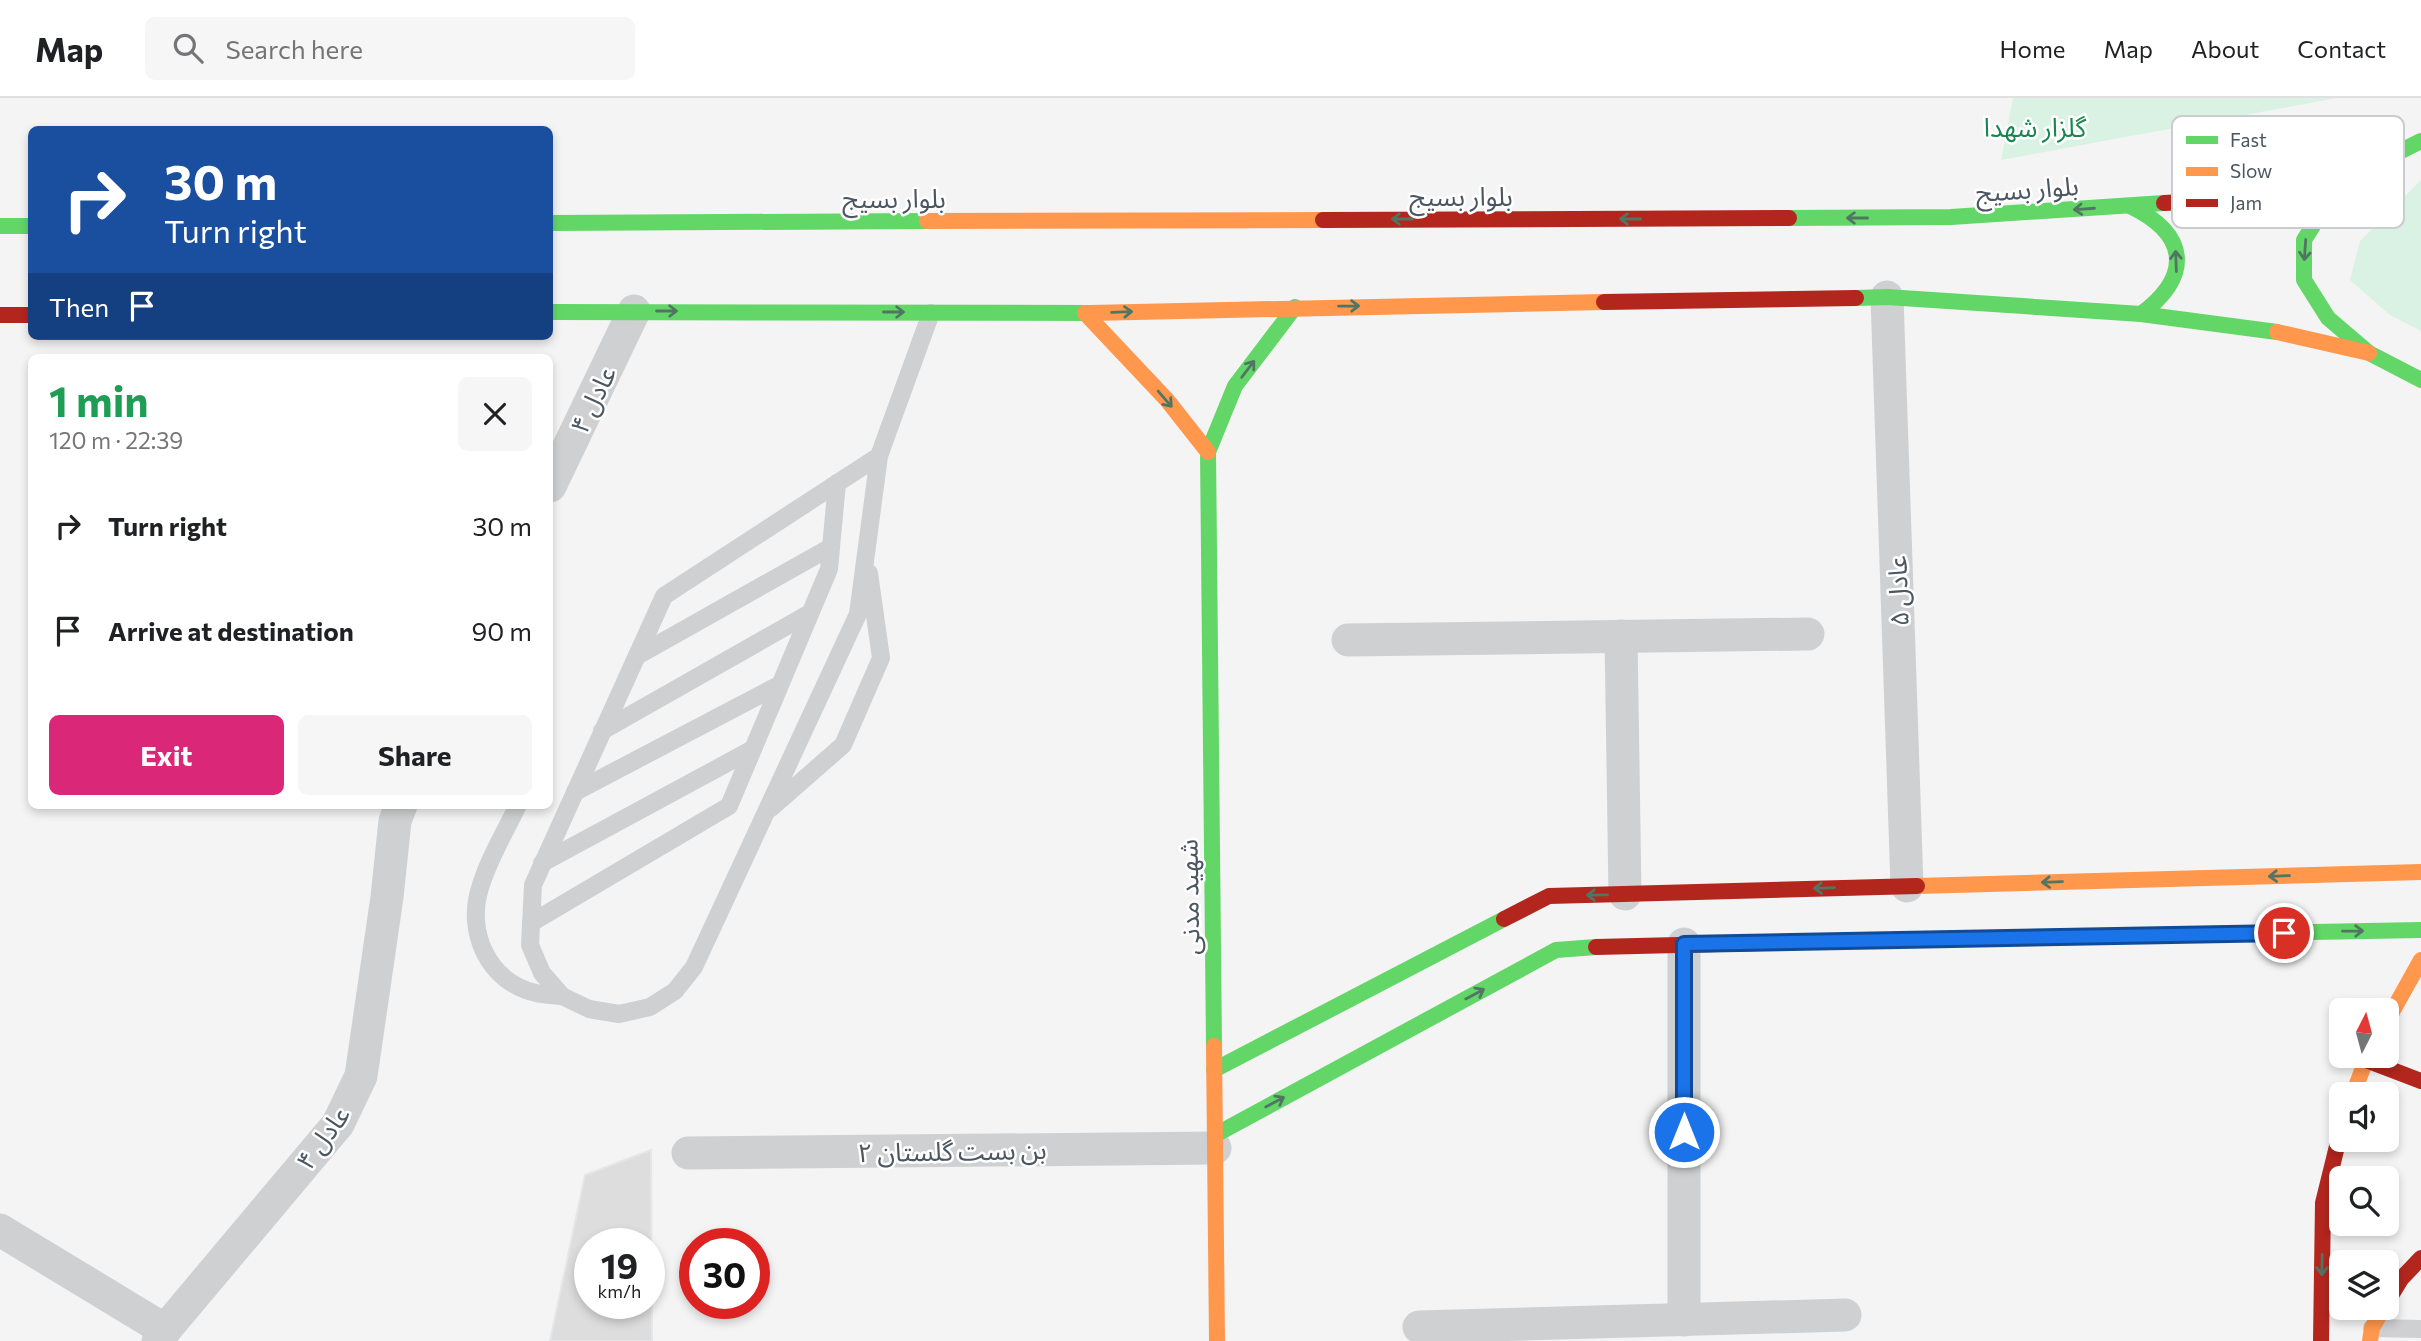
<!DOCTYPE html>
<meta charset="utf-8">
<style>
:root{--surface:#fff;--page:#f6f6f6;--text:#202124;--muted:#757577;--line:#e0e0e0;--accent:#db2777}
body{margin:0;font-family:Commissioner,"Noto Sans Arabic",sans-serif;background:var(--page);color:var(--text);height:100vh;display:flex;flex-direction:column;font-size:26px;white-space:nowrap}
*{box-sizing:border-box;margin:0}
p{font-size:23px;color:var(--muted)}
.icon{flex:none;width:38px;height:38px;fill:none;stroke:currentColor;stroke-width:2;stroke-linecap:round;stroke-linejoin:round}
.map{position:relative;flex:1;overflow:hidden}
.sheet{position:absolute;left:28px;top:256px;width:525px;height:455px;display:flex;flex-direction:column;background:var(--surface);border-radius:10px;box-shadow:0 4px 10px #0003}
.sheet>*{flex:none}
.guide{position:absolute;left:28px;top:28px;width:525px;height:214px;border-radius:10px;box-shadow:0 4px 10px #0003;background:#1a4fa0;color:#fff;overflow:hidden}
.needle{width:46px;rotate:6deg}
.fabs{position:absolute;left:2329px;top:900px;display:grid;gap:14px}
.fabs a{display:grid;place-items:center;width:70px;height:70px;border-radius:10px;background:var(--surface);box-shadow:0 4px 10px #0003;font-size:35px}
.speed{position:absolute;left:574px;top:1130px;display:flex;gap:14px;font-size:35px;font-weight:700;text-align:center}
.speed>*{display:grid;place-content:center;width:91px;height:91px;border-radius:50%;background:var(--surface);box-shadow:0 4px 10px #0003;line-height:1}
.speed small{font-size:18px;font-weight:400}
.speed .limit{border:10px solid #d22;background:#fff;color:#111}
.pin{position:absolute;display:grid;place-items:center;width:60px;height:60px;color:#fff;margin:-30px;border:4px solid #fff;border-radius:50%;box-shadow:0 2px 7px #0007}
.me{position:absolute;width:77px;margin:-38px;rotate:0deg;stroke-linejoin:round;filter:drop-shadow(0 0 5px #0008)}
.turn{display:flex;align-items:center;gap:24px;height:147px;padding:0 21px;font-size:32px}
.turn .icon{width:91px;height:91px;stroke-width:2.5}
.turn b{display:block;font-size:49px;line-height:60px}
.then{display:flex;align-items:center;height:66px;padding:0 21px;background:#0003;gap:14px;font-size:26px}
.round{display:grid;place-items:center;flex:none;width:74px;height:74px;border-radius:10px;background:var(--page)}
.overview{display:flex;align-items:center;justify-content:space-between;height:119px;padding:0 21px}
h1{font-size:42px;font-weight:700;line-height:52px;color:#1e9e55}
.button{display:flex;gap:14px;margin-top:auto;padding:14px 21px}
.button a{flex:1;height:80px;border-radius:10px;background:var(--accent);color:#fff;font-size:28px;font-weight:700;line-height:80px;text-align:center}
.button a+a{background:var(--page);color:var(--text)}
ul{padding:0;list-style:none}
li{display:flex;align-items:center;gap:21px;height:105px;padding:0 21px}
li div{flex:1}
li b{display:block;font-size:26px}
li em{font-style:normal}
header{display:flex;align-items:center;gap:42px;box-sizing:border-box;height:98px;padding:0 35px;background:var(--surface);border-bottom:2px solid var(--line)}
header strong{font-size:33px}
nav{display:flex;gap:38px;margin-inline-start:auto;font-size:24px}
.search{width:490px;height:63px;background:var(--page);display:flex;align-items:center;gap:18px;box-sizing:border-box;padding:0 24px;border-radius:10px;color:var(--muted);font-size:26px}
.map>svg:first-child{display:block}
</style>
<header>
<strong>Map</strong>
<div class="search"><svg class="icon" aria-label="search" viewBox="0 0 24 24"><circle cx="10" cy="10" r="6"/><path d="M15 15l6 6"/></svg>Search here</div>
<nav><a>Home</a><a>Map</a><a>About</a><a>Contact</a></nav>
</header>
<div class="map">
<svg width="2421" height="1243" viewBox="0 0 2421 1243">
<rect width="100%" height="100%" fill="#f4f4f4"/>
<g fill="#d9f2e3">
<polygon points="2013,0 2337,0 2001,62"/>
<polygon points="2421,82 2421,233 2390,217 2350,182 2360,143"/>
</g>
<path fill="#ddddde" stroke="#e5e6e7" stroke-width="2" fill-rule="evenodd" d="M 651,1052 L 652,1243 L 550,1243 L 585,1077 ZM 590,1146 L 649,1146 L 649,1206 L 590,1206 Z"/>
<g fill="none" stroke-linecap="round" stroke-linejoin="round">
<g stroke="#ced0d2" stroke-width="18">
<polyline points="879,358 664,498 533,787 530,847 542,875 562,898 589,911 619,916 650,909 675,893 694,869 858,516 879,358 931,215"/>
<polyline points="637,558 831,449"/>
<polyline points="602,633 810,515"/>
<polyline points="575,694 779,587"/>
<path d="M 518,707 C 505,734 488,762 480,790 C 466,834 488,884 536,895 C 544,897 554,897 562,898"/>
<polyline points="771,710 843,647 881,560 869,475"/>
<polyline points="542,765 753,651"/>
<polyline points="531,825 729,708 829,471 837,385"/>
<polyline points="2372,1230 2421,1231"/>
</g>
<g stroke="#ced0d2" stroke-width="33">
<polyline points="1887,199 1907,788"/>
<polyline points="550,388 634,213"/>
<polyline points="1621,538 1625,796"/>
<polyline points="1348,542 1808,536"/>
<polyline points="688,1055 1215,1050"/>
<polyline points="0,1132 165,1232"/>
<polyline points="1684,1222 1684,846"/>
<polyline points="1419,1229 1845,1217"/>
<polyline points="158,1243 165,1232 338,1026 361,978 387,799 395,723 401,707"/>
</g>
<g stroke="#63d668" stroke-width="16">
<polyline points="2421,43 2369,69 2328,104 2304,142 2304,182 2328,220 2369,255 2421,282"/>
<path d="M 2130,108 C 2188,136 2193,177 2141,216"/>
<polyline points="1789,120 1951,119 2164,105"/>
<polyline points="550,125 927,123"/>
<polyline points="0,128 32,128"/>
<polyline points="1856,200 1887,199 2141,216 2277,234"/>
<polyline points="550,214 1090,215"/>
<polyline points="1835,843 2421,832"/>
<polyline points="1214,948 1208,354 1235,288 1295,209"/>
<polyline points="1214,972 1504,821"/>
<polyline points="1215,1037 1556,852 1596,849"/>
</g>
<g stroke="#ff974d" stroke-width="16">
<polyline points="927,123 1323,122"/>
<polyline points="1085,215 1167,302 1208,354"/>
<polyline points="1090,215 1604,204"/>
<polyline points="2277,234 2369,255"/>
<polyline points="1917,788 2421,774"/>
<polyline points="2387,923 2421,862"/>
<polyline points="1214,948 1217,1243"/>
<polyline points="2353,996 2368,957"/>
<polyline points="2370,1243 2372,1230 2384,1209"/>
</g>
<g stroke="#b3261e" stroke-width="16">
<polyline points="2164,105 2219,102 2369,69"/>
<polyline points="1323,122 1789,120"/>
<polyline points="1604,204 1856,200"/>
<polyline points="0,217 32,217"/>
<polyline points="1504,821 1549,798 1917,788"/>
<polyline points="1596,849 1835,843"/>
<polyline points="2366,962 2421,983"/>
<polyline points="2387,1204 2401,1181 2421,1160"/>
<polyline points="2321,1243 2323,1105 2342,1028"/>
</g>
</g>
<defs><path id="oneway-shaft" d="M-6 0H5M1.5-3L5.5 0L1.5 3" fill="none" stroke-width="1.6" stroke-linecap="round" stroke-linejoin="round" transform="scale(1.75)"/></defs>
<g stroke="#507663">
<use href="#oneway-shaft" transform="translate(2084 111) rotate(176)"/>
<use href="#oneway-shaft" transform="translate(1857 120) rotate(180)"/>
<use href="#oneway-shaft" transform="translate(1402 121) rotate(180)"/>
<use href="#oneway-shaft" transform="translate(1630 121) rotate(180)"/>
<use href="#oneway-shaft" transform="translate(2305 152) rotate(94)"/>
<use href="#oneway-shaft" transform="translate(2176 163) rotate(-92)"/>
<use href="#oneway-shaft" transform="translate(1349 208) rotate(-1)"/>
<use href="#oneway-shaft" transform="translate(667 213)"/>
<use href="#oneway-shaft" transform="translate(894 214)"/>
<use href="#oneway-shaft" transform="translate(1122 214) rotate(-2)"/>
<use href="#oneway-shaft" transform="translate(1248 271) rotate(-53)"/>
<use href="#oneway-shaft" transform="translate(1165 301) rotate(49)"/>
<use href="#oneway-shaft" transform="translate(2279 778) rotate(178)"/>
<use href="#oneway-shaft" transform="translate(2052 784) rotate(178)"/>
<use href="#oneway-shaft" transform="translate(1824 790) rotate(178)"/>
<use href="#oneway-shaft" transform="translate(1597 797) rotate(179)"/>
<use href="#oneway-shaft" transform="translate(2353 833) rotate(-1)"/>
<use href="#oneway-shaft" transform="translate(1475 896) rotate(-28)"/>
<use href="#oneway-shaft" transform="translate(1275 1004) rotate(-28)"/>
<use href="#oneway-shaft" transform="translate(2322 1167) rotate(91)"/>
</g>
<g fill="none" stroke-linecap="round" stroke-linejoin="round">
<defs>
<polyline id="route" points="1684,1034 1684,846 2284,835"/>
</defs>
<use href="#route" stroke="#114b97" stroke-width="18"/>
<use href="#route" stroke="#1a73e8" stroke-width="12"/>
</g>
<g text-anchor="middle" dominant-baseline="central" stroke-width="5" stroke-linejoin="round" paint-order="stroke">
<g font-size="26" fill="#17864f" stroke="#fff">
<text x="2035" y="28">گلزار شهدا</text>
</g>
<g font-size="26" fill="#4a5661" stroke="#fff">
<text transform="translate(2027 90) rotate(-4)">بلوار بسیج</text>
<text x="1461" y="97">بلوار بسیج</text>
<text x="894" y="99">بلوار بسیج</text>
<text transform="translate(592 301) rotate(-64)">عادل ۴</text>
<text transform="translate(1897 493) rotate(-92)">عادل ۵</text>
<text transform="translate(1188 799) rotate(-91)">شهید مدنی</text>
<text transform="translate(322 1039) rotate(-54)">عادل ۴</text>
<text transform="translate(952 1052) rotate(-1)">بن بست گلستان ۲</text>
</g>
</g>
<rect x="2172" y="18" width="232" height="112" rx="10" fill="#fff" stroke="#c9ccd0" stroke-width="2"/>
<rect x="2186" y="38" width="32" height="8" fill="#63d668"/>
<rect x="2186" y="69" width="32" height="9" fill="#ff974d"/>
<rect x="2186" y="101" width="32" height="8" fill="#b3261e"/>
<g font-size="19" fill="#4a5661">
<text x="2230" y="49">Fast</text>
<text x="2230" y="80">Slow</text>
<text x="2230" y="112">Jam</text>
</g>
</svg>
<div class="fabs">
<a><svg class="needle" viewBox="-14 -14 28 28"><path d="M0-13l5 13h-10z" fill="#e53935"/><path d="M0 13l5-13h-10z" fill="#757577"/></svg></a>
<a><svg class="icon" aria-label="sound" viewBox="0 0 24 24"><path d="M4 9h4l5-4v14l-5-4H4zM17 9q2 3 0 6"/></svg></a>
<a><svg class="icon" aria-label="search" viewBox="0 0 24 24"><circle cx="10" cy="10" r="6"/><path d="M15 15l6 6"/></svg></a>
<a><svg class="icon" aria-label="layers" viewBox="0 0 24 24"><path d="M12 4l9 5-9 5-9-5zM3 14l9 5 9-5"/></svg></a>
</div>
<div class="speed"><div>19<small>km/h</small></div><div class="limit">30</div></div>
<div class="pin" style="left:2284px;top:835px;background:#d93025"><svg class="icon" aria-label="arrive" viewBox="0 0 24 24"><path d="M6 21V4h12l-3 4 3 4H6"/></svg></div>
<svg class="me" style="left:1684px;top:1034px" viewBox="-20 -20 40 40"><circle r="17" fill="#1a73e8" stroke="#fff" stroke-width="3"/><path d="M0-11L8 9 0 5-8 9z" fill="#fff"/></svg>
<div class="guide">
<div class="turn"><svg class="icon" aria-label="right" viewBox="0 0 24 24"><path d="M7 20v-9h11M14 6l5 5-5 5"/></svg><div><b>30 m</b>Turn right</div></div>
<div class="then">Then<svg class="icon" aria-label="arrive" viewBox="0 0 24 24"><path d="M6 21V4h12l-3 4 3 4H6"/></svg></div>
</div>
<section class="sheet">
<div class="overview"><div><h1>1 min</h1><p>120 m · 22:39</p></div><a class="round"><svg class="icon" aria-label="close" viewBox="0 0 24 24"><path d="M6 6l12 12M18 6L6 18"/></svg></a></div>
<ul>
<li><svg class="icon" aria-label="right" viewBox="0 0 24 24"><path d="M7 20v-9h11M14 6l5 5-5 5"/></svg><div><b>Turn right</b></div><em>30 m</em></li>
<li><svg class="icon" aria-label="arrive" viewBox="0 0 24 24"><path d="M6 21V4h12l-3 4 3 4H6"/></svg><div><b>Arrive at destination</b></div><em>90 m</em></li>
</ul>
<div class="button"><a>Exit</a><a>Share</a></div>
</section>
</div>
